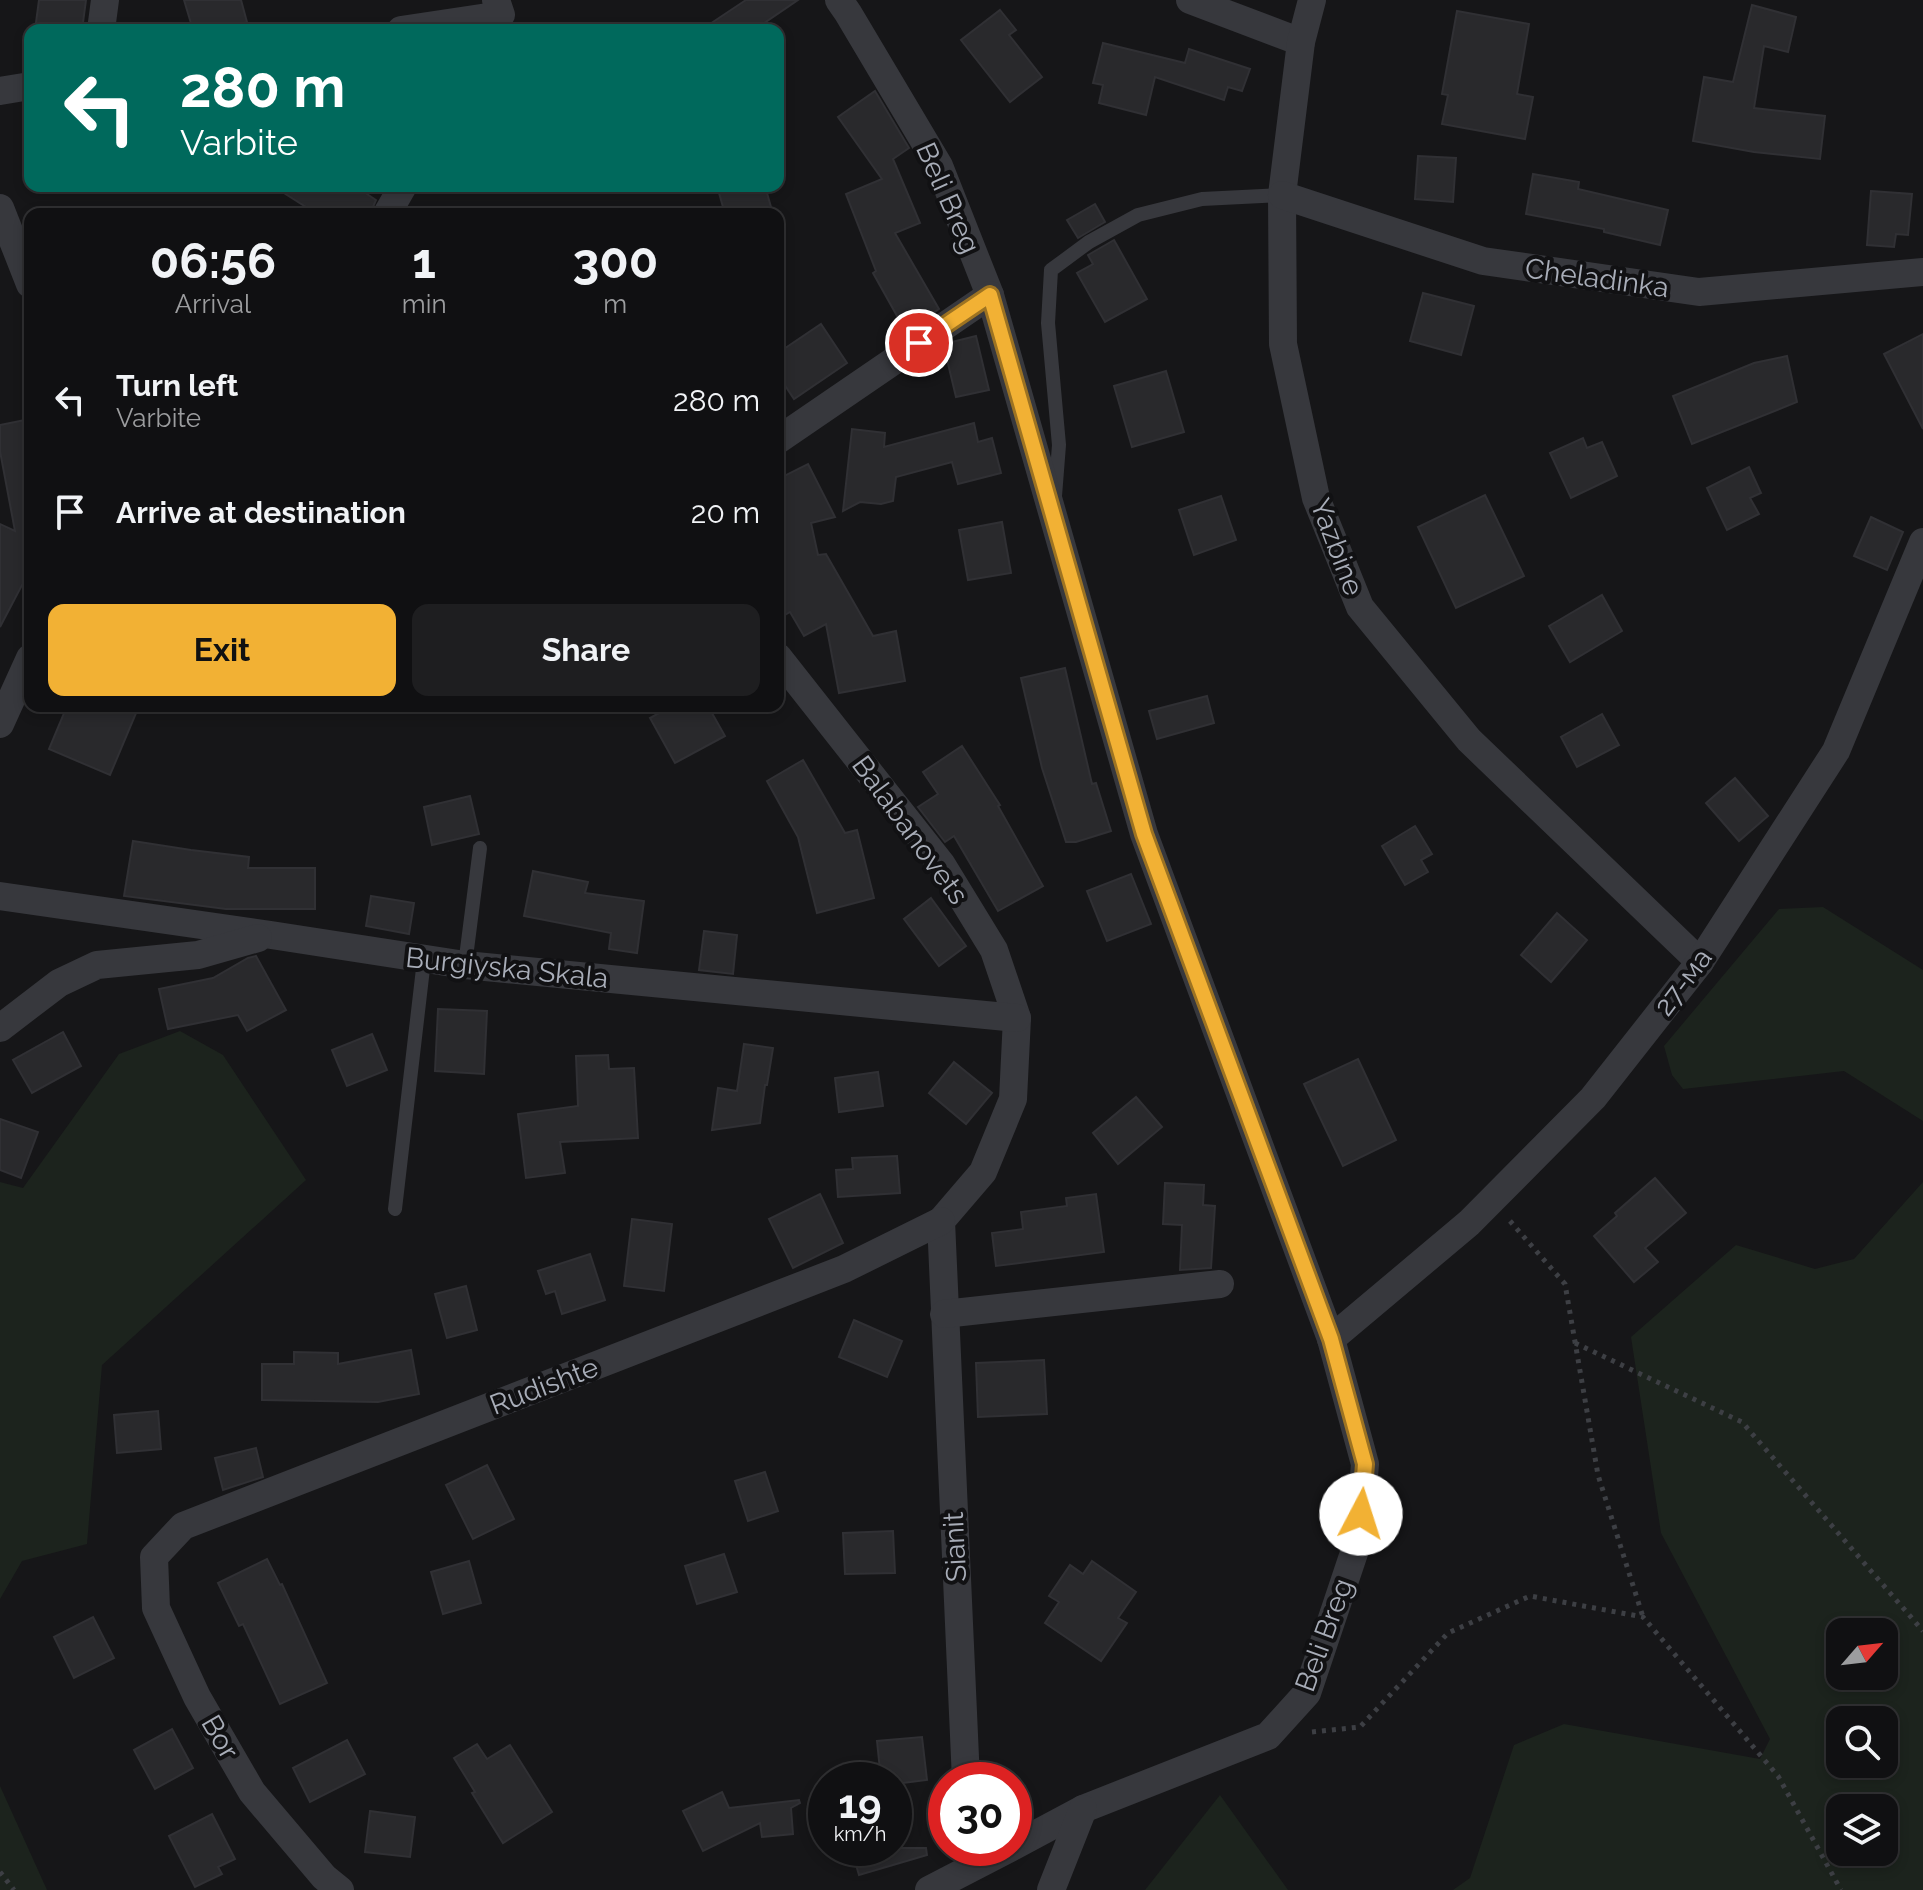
<!DOCTYPE html>
<meta charset="utf-8">
<style>
:root{--surface:#101012;--page:#1e1e20;--text:#f1f3f6;--muted:#9c9d9f;--line:#303032;--accent:#f2b134}
body{margin:0;font-family:Raleway,sans-serif;background:var(--page);color:var(--text);height:100vh;display:flex;flex-direction:column;font-size:30px;white-space:nowrap}
*{box-sizing:border-box;margin:0}
p{font-size:26px;color:var(--muted)}
.icon{flex:none;width:44px;height:44px;fill:none;stroke:currentColor;stroke-width:2;stroke-linecap:round;stroke-linejoin:round}
.map{position:relative;flex:1;overflow:hidden}
.panel{position:absolute;left:24px;top:208px;width:760px;height:504px;display:flex;flex-direction:column;background:var(--surface);border-radius:16px;box-shadow:0 4px 12px #0003,0 0 0 2px var(--line)}
.panel>*{flex:none}
.banner{position:absolute;left:24px;top:24px;width:760px;height:168px;border-radius:16px;box-shadow:0 4px 12px #0003,0 0 0 2px var(--line);background:#00695c;color:#fff;overflow:hidden}
.needle{width:52px;rotate:62deg}
.tools{position:absolute;left:1826px;top:1618px;display:grid;gap:16px}
.tools a{display:grid;place-items:center;width:72px;height:72px;border-radius:16px;background:var(--surface);box-shadow:0 4px 12px #0003,0 0 0 2px var(--line);font-size:40px}
.speed{position:absolute;left:808px;top:1762px;display:flex;gap:16px;font-size:40px;font-weight:700;text-align:center}
.speed>*{display:grid;place-content:center;width:104px;height:104px;border-radius:50%;background:var(--surface);box-shadow:0 4px 12px #0003,0 0 0 2px var(--line);line-height:1}
.speed small{font-size:20px;font-weight:400}
.speed .limit{border:12px solid #d22;background:#fff;color:#111}
.pin{position:absolute;display:grid;place-items:center;width:68px;height:68px;color:#fff;margin:-34px;border:4px solid #fff;border-radius:50%;box-shadow:0 2px 8px #0007}
.me{position:absolute;width:88px;margin:-44px;rotate:5deg;stroke-linejoin:round;filter:drop-shadow(0 0 6px #0008)}
.turn{display:flex;align-items:center;gap:28px;height:168px;padding:0 24px;font-size:36px}
.turn .icon{width:104px;height:104px;stroke-width:2.5}
.turn b{display:block;font-size:56px;line-height:68px}
.eta{display:flex;justify-content:space-evenly;align-items:center;height:136px;text-align:center}
.eta b{font-size:48px;font-weight:700;line-height:56px}
.button{display:flex;gap:16px;margin-top:auto;padding:16px 24px}
.button a{flex:1;height:92px;border-radius:16px;background:var(--accent);color:#111;font-size:32px;font-weight:700;line-height:92px;text-align:center}
.button a+a{background:var(--page);color:var(--text)}
ul{padding:0;list-style:none}
li{display:flex;align-items:center;gap:24px;height:112px;padding:0 24px}
li div{flex:1}
li b{display:block;font-size:30px}
li em{font-style:normal}
.map>svg:first-child{display:block}
</style>
<div class="map">
<svg width="1923" height="1890" viewBox="0 0 1923 1890">
<rect width="100%" height="100%" fill="#161618"/>
<g fill="#1c231d" fill-rule="evenodd">
<polygon points="1823,907 1923,970 1923,1121 1844,1071 1683,1089 1672,1075 1664,1046 1779,909"/>
<polygon points="180,1031 223,1055 306,1180 102,1365 87,1544 22,1561 0,1599 0,1182 23,1188 119,1054"/>
<path d="M 1923,1182 L 1923,1890 L 1453,1890 L 1470,1878 L 1514,1745 L 1564,1724 L 1760,1759 L 1770,1739 L 1661,1533 L 1631,1337 L 1736,1245 L 1815,1269 L 1854,1259 ZM 1840,1632 L 1884,1632 L 1884,1676 L 1840,1676 ZM 1840,1720 L 1884,1720 L 1884,1764 L 1840,1764 ZM 1840,1808 L 1884,1808 L 1884,1852 L 1840,1852 Z"/>
<polygon points="0,1786 47,1890 0,1890"/>
<polygon points="1220,1795 1288,1890 1145,1890"/>
</g>
<g fill="#29292c" stroke="#303034" stroke-width="2">
<polygon points="39,0 86,0 82,30 35,30"/>
<polygon points="184,0 241,0 247,22 220,30 193,30"/>
<polygon points="746,0 798,0 754,30 701,30"/>
<polygon points="1752,5 1796,17 1788,52 1764,46 1754,108 1825,116 1820,159 1754,152 1693,141 1704,77 1733,82"/>
<polygon points="1000,10 1016,30 1009,35 1042,77 1010,102 961,40"/>
<polygon points="1457,11 1529,24 1517,94 1533,97 1525,139 1442,124 1448,95 1442,94"/>
<polygon points="1103,43 1185,63 1189,49 1250,69 1242,91 1228,87 1224,100 1155,77 1146,115 1099,103 1103,85 1093,83"/>
<polygon points="875,91 909,148 893,159 920,223 895,233 939,309 906,332 873,273 876,271 846,194 882,179 838,117"/>
<polygon points="1418,156 1456,158 1453,202 1415,199"/>
<polygon points="1533,174 1579,182 1578,189 1668,210 1660,245 1604,232 1604,229 1526,214"/>
<polygon points="273,186 372,186 367,194 376,200 370,214 317,214"/>
<polygon points="717,186 765,186 773,214 725,214"/>
<polygon points="1871,191 1912,194 1908,235 1896,234 1894,247 1867,245"/>
<polygon points="1095,204 1105,222 1078,238 1067,220"/>
<polygon points="1114,240 1147,299 1105,322 1077,273 1093,264 1088,255"/>
<polygon points="1423,293 1474,306 1461,355 1410,341"/>
<polygon points="821,324 847,363 794,399 778,375 778,353"/>
<polygon points="1923,334 1923,429 1884,354"/>
<polygon points="976,336 989,390 956,397 944,347 952,342"/>
<polygon points="1787,356 1797,402 1692,444 1673,396 1754,363"/>
<polygon points="1166,371 1184,432 1132,447 1114,386"/>
<polygon points="30,419 30,588 22,585 0,627 0,524 15,531 0,451 0,425"/>
<polygon points="974,423 978,442 992,438 1001,473 958,484 952,462 896,477 893,501 881,504 860,502 843,511 852,429 885,433 884,447"/>
<polygon points="1583,438 1587,448 1602,442 1617,476 1571,498 1550,453"/>
<polygon points="808,464 835,517 811,523 818,555 826,554 873,636 896,631 905,681 839,693 826,624 804,636 790,612 778,619 778,479"/>
<polygon points="1749,467 1761,493 1750,498 1759,514 1727,530 1707,488"/>
<polygon points="1485,495 1524,576 1456,608 1418,527"/>
<polygon points="1221,496 1236,540 1194,555 1179,510"/>
<polygon points="1871,517 1903,532 1887,570 1854,556"/>
<polygon points="1002,522 1011,573 968,580 959,530"/>
<polygon points="1602,595 1622,631 1570,662 1549,626"/>
<polygon points="1065,668 1092,784 1096,783 1111,831 1076,842 1066,842 1042,768 1021,678"/>
<polygon points="1207,696 1214,723 1157,739 1149,711"/>
<polygon points="67,706 139,706 110,775 49,749"/>
<polygon points="672,706 708,706 725,736 675,763 650,718"/>
<polygon points="1602,714 1619,745 1577,767 1561,737"/>
<polygon points="962,746 1000,805 998,806 1043,886 998,911 954,836 945,842 918,807 938,794 923,772"/>
<polygon points="803,760 845,833 857,830 874,898 817,913 798,837 767,781"/>
<polygon points="1735,778 1768,816 1739,841 1706,803"/>
<polygon points="470,796 479,834 432,845 424,807"/>
<polygon points="1415,826 1432,854 1421,860 1428,872 1405,885 1382,846"/>
<polygon points="133,841 191,850 249,857 248,868 315,868 315,909 226,909 124,896"/>
<polygon points="533,871 588,882 585,893 644,901 637,953 609,949 611,933 524,916"/>
<polygon points="1131,874 1151,924 1107,941 1087,891"/>
<polygon points="371,896 414,903 409,934 366,926"/>
<polygon points="931,898 966,946 939,966 904,919"/>
<polygon points="1557,913 1587,940 1551,982 1521,955"/>
<polygon points="704,931 737,935 733,974 699,970"/>
<polygon points="256,956 286,1010 247,1031 238,1015 168,1029 159,989 213,978 248,958"/>
<polygon points="438,1009 487,1011 484,1074 435,1071"/>
<polygon points="63,1032 81,1066 32,1093 13,1060"/>
<polygon points="372,1034 387,1070 347,1086 332,1050"/>
<polygon points="744,1044 773,1048 767,1085 765,1085 760,1123 712,1130 718,1088 737,1091"/>
<polygon points="608,1055 609,1069 634,1068 638,1138 560,1142 565,1173 526,1178 518,1114 578,1106 576,1056"/>
<polygon points="1358,1059 1396,1140 1343,1166 1304,1084"/>
<polygon points="954,1062 992,1093 966,1124 929,1093"/>
<polygon points="878,1072 883,1106 839,1112 835,1078"/>
<polygon points="1136,1097 1162,1127 1118,1164 1093,1133"/>
<polygon points="0,1119 38,1132 21,1178 0,1170"/>
<polygon points="897,1156 900,1193 838,1197 836,1170 853,1169 852,1158"/>
<polygon points="1655,1178 1686,1213 1645,1248 1658,1262 1634,1282 1594,1236 1617,1216 1615,1213"/>
<polygon points="1165,1183 1204,1185 1203,1205 1215,1206 1211,1268 1180,1270 1182,1225 1163,1224"/>
<polygon points="820,1194 843,1243 793,1268 769,1219"/>
<polygon points="1096,1194 1104,1252 996,1266 992,1233 1023,1229 1021,1212 1067,1206 1066,1198"/>
<polygon points="632,1219 672,1224 664,1291 624,1286"/>
<polygon points="590,1254 605,1300 562,1314 555,1291 546,1294 538,1271"/>
<polygon points="466,1286 477,1330 447,1338 435,1294"/>
<polygon points="854,1320 902,1341 887,1377 839,1357"/>
<polygon points="411,1350 419,1394 378,1402 262,1400 262,1364 294,1364 294,1352 338,1353 338,1364"/>
<polygon points="1044,1360 1047,1414 978,1417 976,1363"/>
<polygon points="158,1411 161,1449 117,1453 114,1415"/>
<polygon points="256,1448 263,1477 223,1490 215,1458"/>
<polygon points="487,1465 514,1519 473,1539 446,1485"/>
<polygon points="765,1472 778,1511 748,1521 735,1481"/>
<polygon points="893,1531 895,1573 845,1574 843,1533"/>
<polygon points="724,1554 737,1592 697,1604 685,1566"/>
<polygon points="267,1559 280,1585 282,1584 327,1683 280,1704 243,1624 239,1626 218,1583"/>
<polygon points="469,1561 481,1603 443,1614 431,1572"/>
<polygon points="1092,1561 1136,1592 1118,1618 1127,1623 1101,1661 1045,1623 1059,1602 1049,1596 1070,1565 1083,1574"/>
<polygon points="93,1617 114,1658 74,1678 54,1637"/>
<polygon points="172,1729 193,1768 155,1789 134,1750"/>
<polygon points="922,1737 927,1780 894,1784 894,1780 881,1780 877,1741"/>
<polygon points="347,1740 365,1774 310,1802 293,1768"/>
<polygon points="477,1744 487,1759 510,1745 552,1812 503,1843 472,1793 475,1792 454,1758"/>
<polygon points="722,1792 729,1808 799,1800 800,1803 791,1808 793,1834 762,1837 760,1823 703,1851 683,1811"/>
<polygon points="370,1811 415,1817 410,1857 365,1852"/>
<polygon points="212,1814 235,1859 218,1867 222,1874 195,1887 169,1836"/>
<polygon points="851,1848 926,1848 927,1855 859,1875"/>
</g>
<g fill="none" stroke-linecap="round" stroke-linejoin="round">
<g stroke="#3d3f44" stroke-width="5" stroke-dasharray="4 6" stroke-linecap="butt">
<polyline points="1510,1221 1565,1284 1598,1475 1643,1617"/>
<polyline points="1575,1343 1742,1422 1923,1631"/>
<polyline points="1312,1732 1360,1727 1448,1633 1530,1596 1643,1617 1778,1776 1841,1890"/>
<polyline points="0,1872 14,1890"/>
</g>
<g stroke="#37383d" stroke-width="14">
<polyline points="1055,496 1059,445 1048,323 1051,270 1089,242 1138,215 1202,199 1282,195"/>
<polyline points="465,965 480,848"/>
<polyline points="395,1209 424,960"/>
</g>
<g stroke="#37383d" stroke-width="28">
<polyline points="839,0 848,13 939,166 990,295 1144,834 1331,1339 1365,1464 1359,1538 1307,1693 1268,1736 1083,1809 1014,1846"/>
<polyline points="1190,0 1301,42"/>
<polyline points="1312,0 1301,42 1282,195 1283,344 1316,498 1360,607 1469,740 1700,962"/>
<polyline points="101,30 105,0"/>
<polyline points="401,30 501,15 496,0"/>
<polyline points="0,91 30,86"/>
<polyline points="1282,195 1483,261 1699,292 1923,272"/>
<polyline points="0,208 30,284"/>
<polyline points="387,214 403,186"/>
<polyline points="778,440 990,295"/>
<polyline points="778,657 942,865 994,950 1017,1018 1013,1099 983,1172 941,1221 966,1780"/>
<polyline points="0,724 30,658"/>
<polyline points="0,896 271,935 465,965 1017,1018"/>
<polyline points="0,1028 59,983 97,965 198,955 258,938"/>
<polyline points="944,1314 1220,1284"/>
<polyline points="1331,1339 1469,1223 1593,1098 1700,962 1836,751 1923,542"/>
<polyline points="340,1890 324,1877 252,1792 197,1697 156,1608 154,1557 183,1526 844,1269 941,1221"/>
<polyline points="929,1890 1010,1848"/>
<polyline points="1051,1890 1083,1809"/>
</g>
</g>
<g fill="none" stroke-linecap="round" stroke-linejoin="round">
<defs>
<polyline id="route" points="919,343 990,295 1144,834 1331,1339 1365,1464 1361,1514"/>
</defs>
<use href="#route" stroke="#9d7322" stroke-width="20"/>
<use href="#route" stroke="#f2b134" stroke-width="14"/>
</g>
<g text-anchor="middle" dominant-baseline="central" stroke-width="8" stroke-linejoin="round" paint-order="stroke">
<g font-size="28" fill="#a8adb8" stroke="#111113">
<text transform="translate(948 198) rotate(66)">Beli Breg</text>
<text transform="translate(1597 278) rotate(8)">Cheladinka</text>
<text transform="translate(1337 547) rotate(69)">Yazbine</text>
<text transform="translate(910 830) rotate(54)">Balabanovets</text>
<text transform="translate(507 968) rotate(6)">Burgiyska Skala</text>
<text transform="translate(1683 982) rotate(-53)">27-ма</text>
<text transform="translate(544 1386) rotate(-21)">Rudishte</text>
<text transform="translate(955 1547) rotate(-93)">Sianit</text>
<text transform="translate(1324 1635) rotate(-70)">Beli Breg</text>
<text transform="translate(220 1737) rotate(60)">Bor</text>
</g>
</g>
</svg>
<div class="tools">
<a><svg class="needle" viewBox="-14 -14 28 28"><path d="M0-13l5 13h-10z" fill="#e53935"/><path d="M0 13l5-13h-10z" fill="#9c9d9f"/></svg></a>
<a><svg class="icon" aria-label="search" viewBox="0 0 24 24"><circle cx="10" cy="10" r="6"/><path d="M15 15l6 6"/></svg></a>
<a><svg class="icon" aria-label="layers" viewBox="0 0 24 24"><path d="M12 4l9 5-9 5-9-5zM3 14l9 5 9-5"/></svg></a>
</div>
<div class="speed"><div>19<small>km/h</small></div><div class="limit">30</div></div>
<div class="pin" style="left:919px;top:343px;background:#d93025"><svg class="icon" aria-label="arrive" viewBox="0 0 24 24"><path d="M6 21V4h12l-3 4 3 4H6"/></svg></div>
<svg class="me" style="left:1361px;top:1514px" viewBox="-20 -20 40 40"><circle r="19" fill="#fff"/><path d="M0-13L10 11 0 6-10 11z" fill="#f2b134"/></svg>
<div class="banner">
<div class="turn"><svg class="icon" aria-label="left" viewBox="0 0 24 24"><path d="M17 20v-9H6M10 6l-5 5 5 5"/></svg><div><b>280 m</b>Varbite</div></div>
</div>
<section class="panel">
<div class="eta">
<div><b>06:56</b><p>Arrival</p></div>
<div><b>1</b><p>min</p></div>
<div><b>300</b><p>m</p></div>
</div>
<ul>
<li><svg class="icon" aria-label="left" viewBox="0 0 24 24"><path d="M17 20v-9H6M10 6l-5 5 5 5"/></svg><div><b>Turn left</b><p>Varbite</p></div><em>280 m</em></li>
<li><svg class="icon" aria-label="arrive" viewBox="0 0 24 24"><path d="M6 21V4h12l-3 4 3 4H6"/></svg><div><b>Arrive at destination</b></div><em>20 m</em></li>
</ul>
<div class="button"><a>Exit</a><a>Share</a></div>
</section>
</div>
